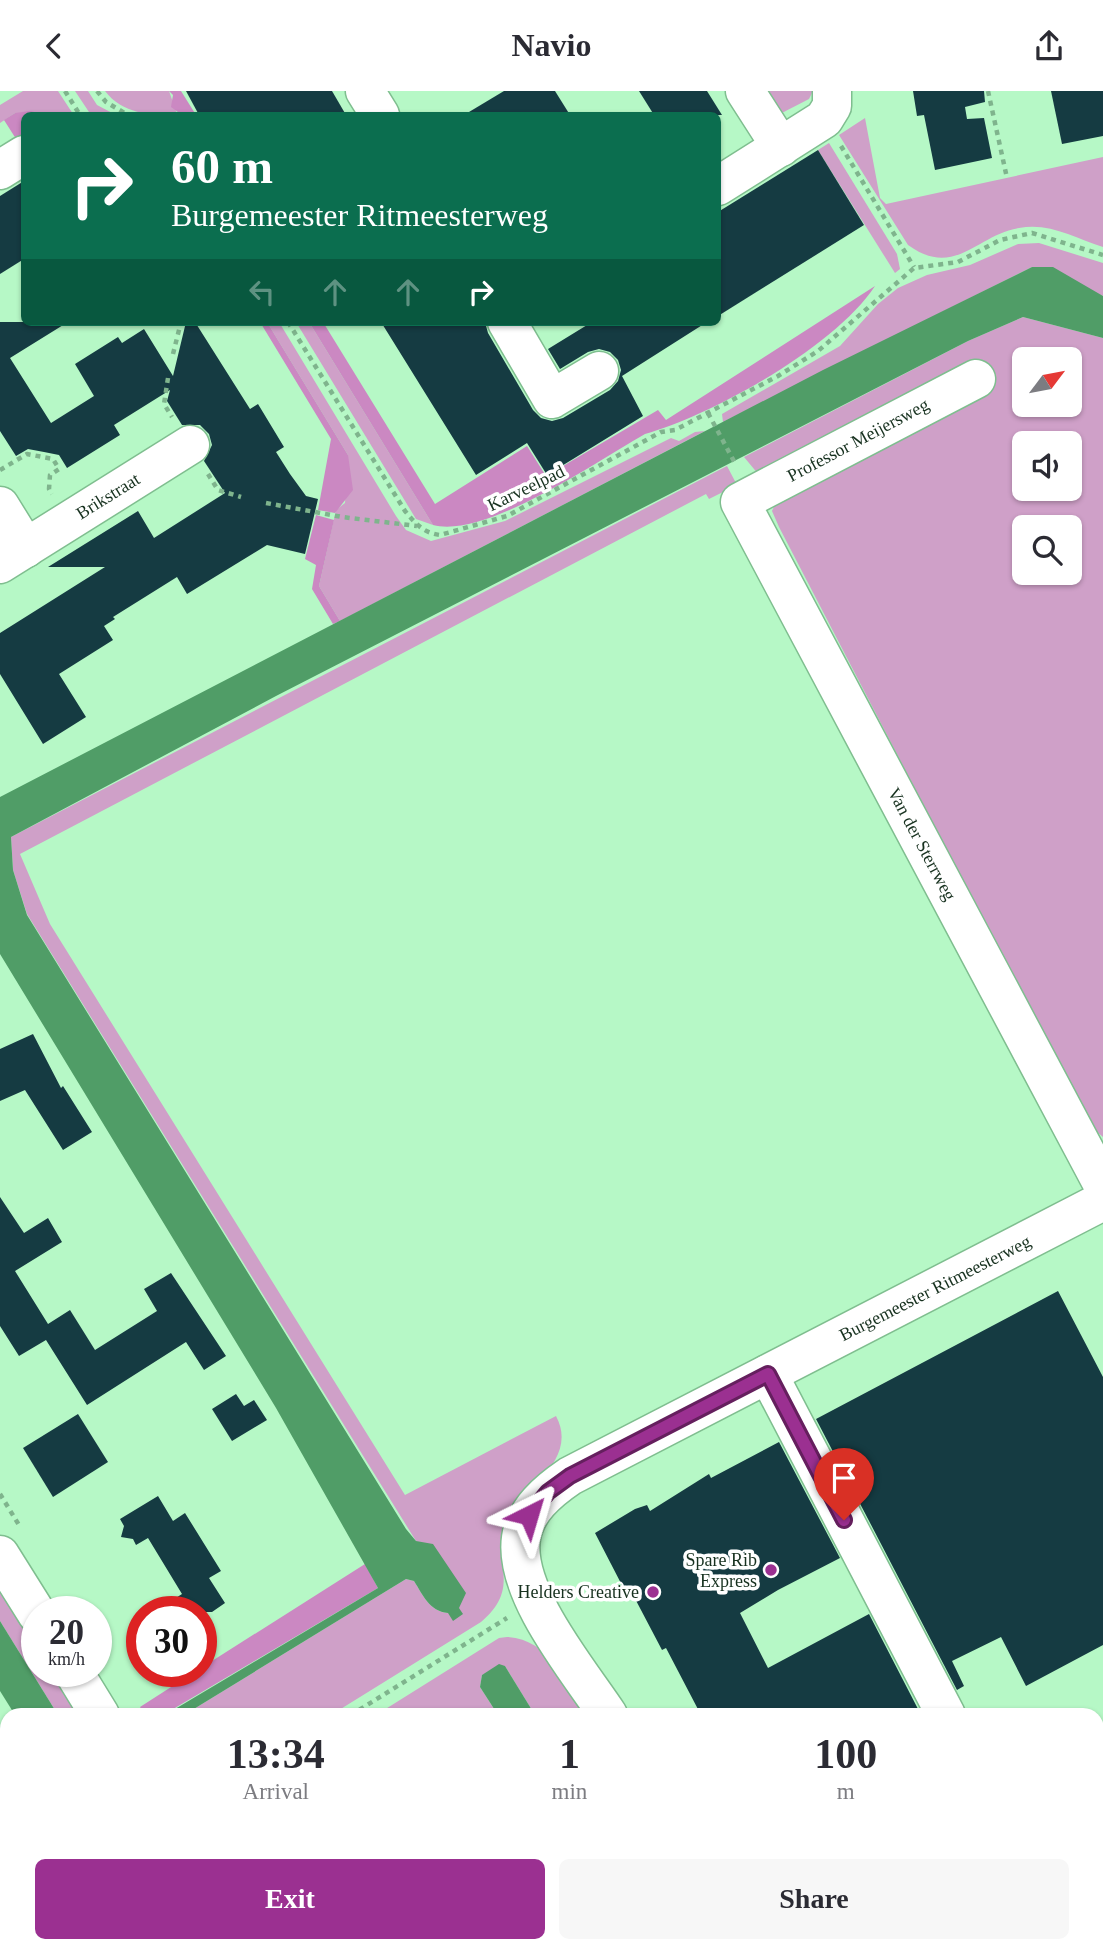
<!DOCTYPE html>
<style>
:root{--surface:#fff;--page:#f7f7f7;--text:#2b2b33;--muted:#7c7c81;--accent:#9b3091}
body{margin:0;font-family:"Times New Roman",serif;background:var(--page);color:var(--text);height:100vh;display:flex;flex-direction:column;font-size:26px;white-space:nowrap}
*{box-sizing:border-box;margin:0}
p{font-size:23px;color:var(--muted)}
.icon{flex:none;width:38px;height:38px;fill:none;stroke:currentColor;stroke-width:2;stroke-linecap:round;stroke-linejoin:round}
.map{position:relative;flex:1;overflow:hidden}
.drawer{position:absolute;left:0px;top:1617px;width:1104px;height:245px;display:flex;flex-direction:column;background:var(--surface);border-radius:21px 21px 0 0;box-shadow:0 2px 5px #0004}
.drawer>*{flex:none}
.hud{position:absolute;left:21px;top:21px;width:700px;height:214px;border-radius:10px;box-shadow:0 2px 5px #0004;background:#0b6e4f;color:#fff;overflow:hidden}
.needle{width:46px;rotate:58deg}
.fabs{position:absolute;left:1012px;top:256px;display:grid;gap:14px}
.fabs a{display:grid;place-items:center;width:70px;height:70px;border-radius:10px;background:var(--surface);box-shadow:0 2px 5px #0004;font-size:35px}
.speed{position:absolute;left:21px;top:1505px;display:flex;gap:14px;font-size:35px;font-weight:700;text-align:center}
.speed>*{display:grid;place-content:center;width:91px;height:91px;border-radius:50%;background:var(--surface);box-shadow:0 2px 5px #0004;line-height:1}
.speed small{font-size:18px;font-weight:400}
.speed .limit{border:10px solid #d22;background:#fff;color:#111}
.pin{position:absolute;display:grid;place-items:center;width:60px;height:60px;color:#fff;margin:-72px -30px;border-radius:50% 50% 50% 0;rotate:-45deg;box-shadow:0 0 7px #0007}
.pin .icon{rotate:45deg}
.me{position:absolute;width:77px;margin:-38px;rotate:40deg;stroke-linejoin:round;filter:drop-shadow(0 0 5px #0008)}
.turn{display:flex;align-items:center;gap:24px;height:147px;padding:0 35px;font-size:32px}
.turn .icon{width:91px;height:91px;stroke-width:2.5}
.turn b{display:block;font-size:49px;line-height:60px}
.lanes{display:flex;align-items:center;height:66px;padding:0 35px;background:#0003;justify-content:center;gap:35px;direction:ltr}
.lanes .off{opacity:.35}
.eta{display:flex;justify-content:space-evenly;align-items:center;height:119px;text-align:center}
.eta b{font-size:42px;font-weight:800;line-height:49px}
.button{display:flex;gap:14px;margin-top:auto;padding:14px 35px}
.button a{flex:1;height:80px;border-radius:10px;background:var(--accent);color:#fff;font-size:28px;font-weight:800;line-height:80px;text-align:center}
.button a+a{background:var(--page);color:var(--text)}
header{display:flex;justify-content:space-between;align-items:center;height:91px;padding:0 35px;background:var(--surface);font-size:32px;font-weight:800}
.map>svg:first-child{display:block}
</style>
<header><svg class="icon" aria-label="back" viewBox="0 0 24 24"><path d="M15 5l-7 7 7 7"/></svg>Navio<svg class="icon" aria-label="share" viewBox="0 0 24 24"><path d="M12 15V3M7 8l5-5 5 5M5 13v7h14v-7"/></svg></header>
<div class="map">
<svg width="1103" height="1862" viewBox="0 0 1103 1862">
<rect width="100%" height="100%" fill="#b6f8c6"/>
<g fill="#cfa0c8" fill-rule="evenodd">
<polygon points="23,0 58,0 73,23 15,22 0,32 0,14"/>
<polygon points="75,0 88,0 97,14 116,24 91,24"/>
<path d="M 105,0 L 169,0 L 177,23 L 182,24 C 154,24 124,25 105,0 Z"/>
<polygon points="754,0 813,0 809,8 776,25"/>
<path d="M 865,27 L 880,107 L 886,113 L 1103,66 L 1103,156 C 1075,147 1049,131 1019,137 C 976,144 955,188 908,154 L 839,44 Z"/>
<polygon points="829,52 897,163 900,178 895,182 818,59"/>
<polygon points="1039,152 1103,172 1103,205 1032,176 723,331 722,323 840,255 878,213 898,197 927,184 970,174 1018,153"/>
<path d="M 1023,226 L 1103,247 L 1103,1046 L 1090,1035 L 779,436 L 772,420 L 778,407 L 744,366 L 968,250 ZM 1024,268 L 1069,268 L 1069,313 L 1024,313 ZM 1024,352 L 1069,352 L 1069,397 L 1024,397 ZM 1024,436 L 1069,436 L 1069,481 L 1024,481 Z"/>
<polygon points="267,231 279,231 396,425 406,439 431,450 505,430 671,347 679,350 695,341 705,340 340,530 319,495 336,419 345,412 348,364"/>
<polygon points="296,231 309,231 433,434 416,428"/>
<path d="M 727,375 L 737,394 L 709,408 L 706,403 L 20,763 L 50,833 L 405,1404 L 556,1325 C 579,1368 525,1396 509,1432 C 490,1474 523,1495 481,1531 L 331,1624 L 184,1624 L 406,1488 L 414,1490 C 423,1504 429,1520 448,1522 L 416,1450 L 27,823 L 13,779 L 11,746 Z"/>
<polygon points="0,1493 37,1552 37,1580 54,1580 82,1624 58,1624 0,1530"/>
<path d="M 507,1546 C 549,1548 567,1592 588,1624 L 535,1624 L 505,1575 L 482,1584 L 480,1596 L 496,1621 L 492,1624 L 376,1624 L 499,1547 Z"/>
<polygon points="1103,1667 1103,1862 685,1862 680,1855 1097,1855 1097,1670"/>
</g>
<g fill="#cb88c2">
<polygon points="169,0 181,0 196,24 182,24 171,16 173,4"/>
<polygon points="30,20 47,24 24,24 24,52 18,51 4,29 15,22"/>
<path d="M 875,195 C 836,255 713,324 645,343 C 597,370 486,448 433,434 L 309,231 L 323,231 L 435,413 L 527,355 L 546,385 L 658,319 L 666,329 Z"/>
<polygon points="260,231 267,231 348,364 353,399 335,422 318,419 331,348"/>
<polygon points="316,424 334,429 319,495 340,530 333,533 312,498 316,474 305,468"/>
<polygon points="365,1473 378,1497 163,1624 145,1624 140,1616 196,1580 201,1580 201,1577"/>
</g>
<g fill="#509d67">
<path d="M 1032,176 L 1053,176 L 1103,205 L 1103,247 L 1023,226 L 968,250 L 276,605 L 11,746 L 13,779 L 27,824 L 406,1438 L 416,1450 L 433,1453 L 466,1502 L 459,1517 L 463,1523 L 453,1530 L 448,1522 C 429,1520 423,1504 414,1490 L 406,1488 L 184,1624 L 165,1624 L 378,1497 L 276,1317 L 0,863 L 0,706 L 823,279 Z"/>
<polygon points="0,1530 58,1624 15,1624 0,1600"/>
<polygon points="499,1573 505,1575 535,1624 498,1624 480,1596 482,1584"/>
<polygon points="157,1855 201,1855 205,1862 161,1862"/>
<polygon points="644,1855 680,1855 685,1862 648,1862"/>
</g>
<g fill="#153b42">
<polygon points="186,0 332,0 346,24 199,24"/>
<polygon points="504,0 555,0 570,24 464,24"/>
<polygon points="639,0 707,0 722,24 654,24"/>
<polygon points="913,0 984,0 985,11 965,16 967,28 984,27 992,67 935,79 924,24 917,25"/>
<polygon points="1051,0 1103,0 1103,45 1062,53"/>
<polygon points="818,59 864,134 718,225 718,121"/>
<polygon points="24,90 24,168 0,183 0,105"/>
<polygon points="0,231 68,231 10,267 51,332 94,305 75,273 118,246 122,252 144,238 173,285 186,231 195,231 250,318 258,313 284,356 276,361 290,383 306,405 318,408 305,463 267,454 187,503 177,486 113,526 115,528 104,535 113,549 59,583 86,626 43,653 0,583 0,542 105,476 48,476 138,420 154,447 225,402 204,370 212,354 209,343 200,334 182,334 167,310 170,299 114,334 120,344 67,377 59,364 44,361 28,358 16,365 0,340"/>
<polygon points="381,231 485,231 488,242 533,319 541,327 552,330 563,327 610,299 618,290 621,279 618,269 610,261 599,258 588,261 560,278 548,258 592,231 707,231 622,285 643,325 547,384 527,352 476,384"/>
<polygon points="33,943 61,997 63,995 92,1041 63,1059 25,999 0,1010 0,958"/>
<polygon points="0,1106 24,1142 48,1127 62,1151 15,1180 48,1233 70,1219 95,1259 157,1220 144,1198 171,1182 226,1265 204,1279 186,1251 87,1314 46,1249 19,1265 0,1235"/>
<polygon points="1058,1200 1103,1286 1103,1554 1026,1595 1001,1546 952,1570 964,1595 957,1599 816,1328"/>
<polygon points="236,1303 244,1315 254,1309 267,1329 232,1350 212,1318"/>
<polygon points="78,1323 108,1371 53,1406 23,1357"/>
<polygon points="779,1351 840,1467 778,1499 740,1522 768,1577 869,1523 918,1618 907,1624 701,1624 666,1557 662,1559 631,1500 626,1502 595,1442 635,1418 647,1414 650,1420 709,1383 711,1387"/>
<polygon points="158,1405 173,1430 185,1422 221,1480 209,1487 225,1512 212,1521 154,1521 182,1503 148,1447 136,1454 133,1448 121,1446 124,1435 120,1428"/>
</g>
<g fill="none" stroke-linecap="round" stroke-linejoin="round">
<defs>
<g id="minor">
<polyline points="365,0 380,24"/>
<polyline points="745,0 781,56"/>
<polyline points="0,79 24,64"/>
<polyline points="718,95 824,28 832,15 832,0"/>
<polyline points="507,231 552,308 599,280"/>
<polyline points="976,288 740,411 1103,1094"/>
<polyline points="0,415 26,457"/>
<polyline points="0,473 190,354"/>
<polyline points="768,1283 946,1624"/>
<polyline points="0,1464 37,1523"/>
<polyline points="73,1580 100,1624"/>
<path d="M 608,1624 C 579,1580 513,1502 521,1447 C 525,1419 548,1400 570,1385 L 1103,1110"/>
<polyline points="1097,1655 1103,1652"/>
<polyline points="244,1855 248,1862"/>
</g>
</defs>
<use href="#minor" stroke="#7fbe8f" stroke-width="41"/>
<g stroke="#7fb48d" stroke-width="4.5" stroke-dasharray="5 5" stroke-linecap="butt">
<polyline points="65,0 80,24"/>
<polyline points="97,0 106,11 128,24"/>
<polyline points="988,0 1007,87"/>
<polyline points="841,55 914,176"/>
<path d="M 288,231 L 405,420 C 415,432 423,442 440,444 L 507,425 L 661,341 L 675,339 L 778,285 L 818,260 L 914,177 L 958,171 L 1000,149 L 1032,142 L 1103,164"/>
<polyline points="173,263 181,231"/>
<polyline points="168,287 164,313 172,326"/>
<polyline points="708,322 736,374"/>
<polyline points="0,379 27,363 53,368 59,378 50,384 49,398 52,403"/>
<polyline points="208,383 218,399 241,406"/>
<polyline points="266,412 342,426 417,435"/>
<polyline points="0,1403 19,1434"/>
<polyline points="351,1624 507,1527"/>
<polyline points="727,1855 728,1862"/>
</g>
<use href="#minor" stroke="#fff" stroke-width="38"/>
</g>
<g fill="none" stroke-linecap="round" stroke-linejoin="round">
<defs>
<polyline id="route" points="529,1424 548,1401 570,1385 768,1283 844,1429"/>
</defs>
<use href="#route" stroke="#651f5e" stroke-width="18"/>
<use href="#route" stroke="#9b3091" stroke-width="12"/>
</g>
<g fill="#9b3091" stroke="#fff" stroke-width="2.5">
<circle cx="771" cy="1479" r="7"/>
<circle cx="653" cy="1501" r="7"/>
</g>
<g text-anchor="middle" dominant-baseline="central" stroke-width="7" stroke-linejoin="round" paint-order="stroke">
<g font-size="18" fill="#17311f" stroke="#fff">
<text transform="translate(858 349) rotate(-28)">Professor Meijersweg</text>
<text transform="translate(526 397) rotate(-26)">Karveelpad</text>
<text transform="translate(108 405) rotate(-32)">Brikstraat</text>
<text transform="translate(922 753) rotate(62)">Van der Sterrweg</text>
<text transform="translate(935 1197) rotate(-27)">Burgemeester Ritmeesterweg</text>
</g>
<g font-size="18" fill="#17311f" stroke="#fff" text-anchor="end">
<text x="757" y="1469">Spare Rib<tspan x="757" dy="21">Express</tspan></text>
<text x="639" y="1501">Helders Creative</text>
</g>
</g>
</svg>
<div class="fabs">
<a><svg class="needle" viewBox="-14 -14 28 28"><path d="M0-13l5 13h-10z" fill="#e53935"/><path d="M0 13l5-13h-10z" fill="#7c7c81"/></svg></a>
<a><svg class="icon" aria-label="sound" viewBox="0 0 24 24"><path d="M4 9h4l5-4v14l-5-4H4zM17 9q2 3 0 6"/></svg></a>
<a><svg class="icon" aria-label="search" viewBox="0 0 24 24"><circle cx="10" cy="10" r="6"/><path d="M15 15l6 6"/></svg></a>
</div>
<div class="speed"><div>20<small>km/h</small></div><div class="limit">30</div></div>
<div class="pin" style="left:844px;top:1429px;background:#d93025"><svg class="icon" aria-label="arrive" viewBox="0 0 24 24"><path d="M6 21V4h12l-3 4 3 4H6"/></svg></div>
<svg class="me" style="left:529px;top:1424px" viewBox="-20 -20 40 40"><path d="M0-17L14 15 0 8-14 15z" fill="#9b3091" stroke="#fff" stroke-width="4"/></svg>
<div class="hud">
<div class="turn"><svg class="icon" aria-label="right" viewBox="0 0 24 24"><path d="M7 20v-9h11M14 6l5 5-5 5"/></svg><div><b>60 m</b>Burgemeester Ritmeesterweg</div></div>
<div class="lanes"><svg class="icon off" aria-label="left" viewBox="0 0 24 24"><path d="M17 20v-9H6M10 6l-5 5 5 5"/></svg><svg class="icon off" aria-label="ahead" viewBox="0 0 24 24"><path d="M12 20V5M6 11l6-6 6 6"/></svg><svg class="icon off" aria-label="ahead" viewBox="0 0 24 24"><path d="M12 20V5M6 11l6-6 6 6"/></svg><svg class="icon" aria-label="right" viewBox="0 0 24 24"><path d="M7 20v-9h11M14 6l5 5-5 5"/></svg></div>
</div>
<section class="drawer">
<div class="eta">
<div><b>13:34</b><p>Arrival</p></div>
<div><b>1</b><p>min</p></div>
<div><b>100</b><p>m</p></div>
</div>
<div class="button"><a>Exit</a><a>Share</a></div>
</section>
</div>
